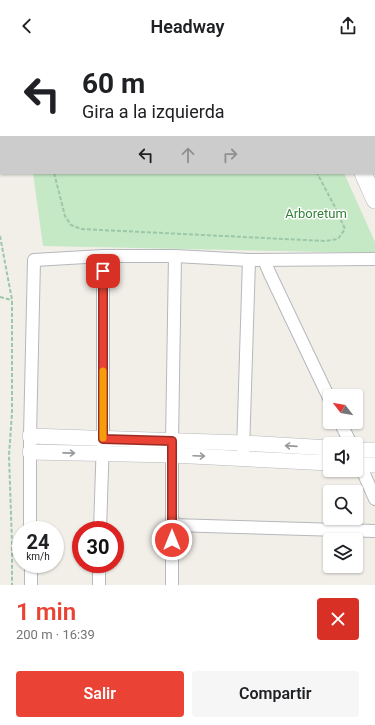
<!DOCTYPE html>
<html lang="es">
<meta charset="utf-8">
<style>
:root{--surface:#fff;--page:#f6f6f6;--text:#202124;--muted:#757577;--accent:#ea4335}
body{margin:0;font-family:Roboto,sans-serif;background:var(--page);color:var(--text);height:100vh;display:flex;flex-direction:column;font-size:15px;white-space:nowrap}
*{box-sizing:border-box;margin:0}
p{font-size:13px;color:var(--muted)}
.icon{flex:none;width:22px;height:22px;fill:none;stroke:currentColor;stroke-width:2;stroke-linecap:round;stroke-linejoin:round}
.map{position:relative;height:533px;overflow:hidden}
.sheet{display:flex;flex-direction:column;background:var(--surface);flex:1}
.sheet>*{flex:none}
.top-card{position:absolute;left:0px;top:0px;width:375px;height:122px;box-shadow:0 1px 3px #0004;background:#fff;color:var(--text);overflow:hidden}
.needle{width:26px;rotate:301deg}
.buttons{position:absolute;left:323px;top:337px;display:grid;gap:8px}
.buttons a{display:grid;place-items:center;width:40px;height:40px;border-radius:4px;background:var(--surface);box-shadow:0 1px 3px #0004;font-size:20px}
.speed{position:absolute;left:12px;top:469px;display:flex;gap:8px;font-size:20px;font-weight:700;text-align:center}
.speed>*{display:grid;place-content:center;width:52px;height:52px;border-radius:50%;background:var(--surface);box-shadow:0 1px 3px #0004;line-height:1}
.speed small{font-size:10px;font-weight:400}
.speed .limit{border:6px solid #d22;background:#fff;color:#111}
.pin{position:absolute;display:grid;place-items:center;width:34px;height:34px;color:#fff;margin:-17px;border-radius:8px;box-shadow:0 2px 6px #0006}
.me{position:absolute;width:44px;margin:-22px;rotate:0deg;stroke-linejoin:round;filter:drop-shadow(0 0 3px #0008)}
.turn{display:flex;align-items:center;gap:14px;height:84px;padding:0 16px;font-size:18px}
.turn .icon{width:52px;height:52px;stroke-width:2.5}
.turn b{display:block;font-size:28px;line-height:34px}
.lanes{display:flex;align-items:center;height:38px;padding:0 16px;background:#0003;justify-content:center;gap:20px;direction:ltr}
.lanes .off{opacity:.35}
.round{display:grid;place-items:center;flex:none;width:42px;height:42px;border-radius:4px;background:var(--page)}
.headline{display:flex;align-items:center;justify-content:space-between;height:68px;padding:0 16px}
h1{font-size:24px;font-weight:600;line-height:30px;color:var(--accent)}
.action{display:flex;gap:8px;margin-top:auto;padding:8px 16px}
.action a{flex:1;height:46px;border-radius:4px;background:var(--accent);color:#fff;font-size:16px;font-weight:600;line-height:46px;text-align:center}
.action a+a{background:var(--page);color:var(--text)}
header{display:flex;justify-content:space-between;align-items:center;height:52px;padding:0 16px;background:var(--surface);font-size:18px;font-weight:600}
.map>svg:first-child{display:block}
</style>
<header><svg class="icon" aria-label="back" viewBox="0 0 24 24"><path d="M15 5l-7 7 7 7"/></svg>Headway<svg class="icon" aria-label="share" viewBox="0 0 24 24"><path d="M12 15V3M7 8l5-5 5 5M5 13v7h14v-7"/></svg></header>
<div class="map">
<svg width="375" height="533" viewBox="0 0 375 533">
<rect width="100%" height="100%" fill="#f1efe8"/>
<g fill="#c5e8c5">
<polygon points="15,0 293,0 293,1 16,1"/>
<polygon points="33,121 344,121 375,190 375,201 43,194"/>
</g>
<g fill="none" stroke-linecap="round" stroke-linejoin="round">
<defs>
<g id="minor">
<polyline points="264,208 270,222 330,348"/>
<polyline points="340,370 351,392"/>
<polyline points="243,399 249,208"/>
<polyline points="357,406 375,447"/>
<polyline points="172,473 375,479"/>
<polyline points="30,478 30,384 34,208 103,204 175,204 249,208 375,207"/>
<polyline points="100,478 103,387 103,204"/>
<polyline points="31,512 31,533"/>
<polyline points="99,533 99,512"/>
<polyline points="172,533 172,389 175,204"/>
</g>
<g id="tertiary">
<polyline points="30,384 243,391 330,396"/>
<polyline points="356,398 375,398"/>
<polyline points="30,400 172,403 330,411"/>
<polyline points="356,413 375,413"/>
</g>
<g id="secondary">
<polyline points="312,0 312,1"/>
<polyline points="363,121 375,148"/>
</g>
</defs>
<use href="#minor" stroke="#b5b8bc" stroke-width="14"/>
<use href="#tertiary" stroke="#b5b8bc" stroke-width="16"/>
<use href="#secondary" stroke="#b6babf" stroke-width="18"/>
<g stroke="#9cc7a9" stroke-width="2" stroke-dasharray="4 2" stroke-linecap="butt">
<polyline points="5,0 5,1"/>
<polyline points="24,0 24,1"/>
<polyline points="259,0 260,1"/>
<polyline points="0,11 1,9"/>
<polyline points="54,121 65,164 71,173 81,177 325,189 338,187 345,177 335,155 317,121"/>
<polyline points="0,184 12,248 12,361 9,403 12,492 12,533"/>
<polyline points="0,245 12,248"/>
</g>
<use href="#minor" stroke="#fff" stroke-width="12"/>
<use href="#tertiary" stroke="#fff" stroke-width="15"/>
<use href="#secondary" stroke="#fff" stroke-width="17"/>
</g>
<defs><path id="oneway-shaft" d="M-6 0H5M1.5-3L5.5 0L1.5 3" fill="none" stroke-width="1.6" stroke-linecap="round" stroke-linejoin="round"/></defs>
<g stroke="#979a9d">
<use href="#oneway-shaft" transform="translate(291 394) rotate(-176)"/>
<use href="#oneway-shaft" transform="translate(69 401) rotate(1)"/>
<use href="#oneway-shaft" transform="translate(199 404) rotate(2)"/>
</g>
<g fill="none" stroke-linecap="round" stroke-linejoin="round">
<defs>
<polyline id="route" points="103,219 103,387 172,389 172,488"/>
</defs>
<use href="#route" stroke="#982c22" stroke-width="10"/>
<use href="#route" stroke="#ea4335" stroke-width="7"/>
<polyline stroke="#f59e0b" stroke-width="7" points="103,319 103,386"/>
</g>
<g text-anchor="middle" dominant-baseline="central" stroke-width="3" stroke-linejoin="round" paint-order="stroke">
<g font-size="13" fill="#348238" stroke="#fff">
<text x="316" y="161">Arboretum</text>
</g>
</g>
</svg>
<div class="buttons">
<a><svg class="needle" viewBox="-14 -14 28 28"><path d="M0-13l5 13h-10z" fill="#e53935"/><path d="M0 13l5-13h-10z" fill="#757577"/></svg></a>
<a><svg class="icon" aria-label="sound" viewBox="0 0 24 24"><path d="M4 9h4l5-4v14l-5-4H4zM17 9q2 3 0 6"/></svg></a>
<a><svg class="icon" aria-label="search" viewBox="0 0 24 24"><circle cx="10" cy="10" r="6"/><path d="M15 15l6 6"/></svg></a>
<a><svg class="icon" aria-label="layers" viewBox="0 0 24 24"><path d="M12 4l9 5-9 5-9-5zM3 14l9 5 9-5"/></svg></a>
</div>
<div class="speed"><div>24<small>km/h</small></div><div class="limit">30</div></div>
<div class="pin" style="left:103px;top:219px;background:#d93025"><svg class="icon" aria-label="arrive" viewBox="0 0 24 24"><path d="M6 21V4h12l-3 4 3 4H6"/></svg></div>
<svg class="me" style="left:172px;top:488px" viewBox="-20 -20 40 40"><circle r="17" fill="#ea4335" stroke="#fff" stroke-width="3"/><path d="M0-11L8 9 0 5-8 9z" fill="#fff"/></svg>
<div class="top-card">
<div class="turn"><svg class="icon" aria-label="left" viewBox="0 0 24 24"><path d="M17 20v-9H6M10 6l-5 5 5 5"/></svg><div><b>60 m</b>Gira a la izquierda</div></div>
<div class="lanes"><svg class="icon" aria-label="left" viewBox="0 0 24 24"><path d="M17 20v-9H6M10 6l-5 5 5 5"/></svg><svg class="icon off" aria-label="ahead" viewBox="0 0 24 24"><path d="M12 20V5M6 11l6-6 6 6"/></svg><svg class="icon off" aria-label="right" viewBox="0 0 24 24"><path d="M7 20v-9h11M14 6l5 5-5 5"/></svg></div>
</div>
</div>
<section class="sheet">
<div class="headline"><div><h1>1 min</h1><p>200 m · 16:39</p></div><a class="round" style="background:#d93025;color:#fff"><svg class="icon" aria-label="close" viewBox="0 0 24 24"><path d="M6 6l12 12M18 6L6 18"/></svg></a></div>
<div class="action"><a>Salir</a><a>Compartir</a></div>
</section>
